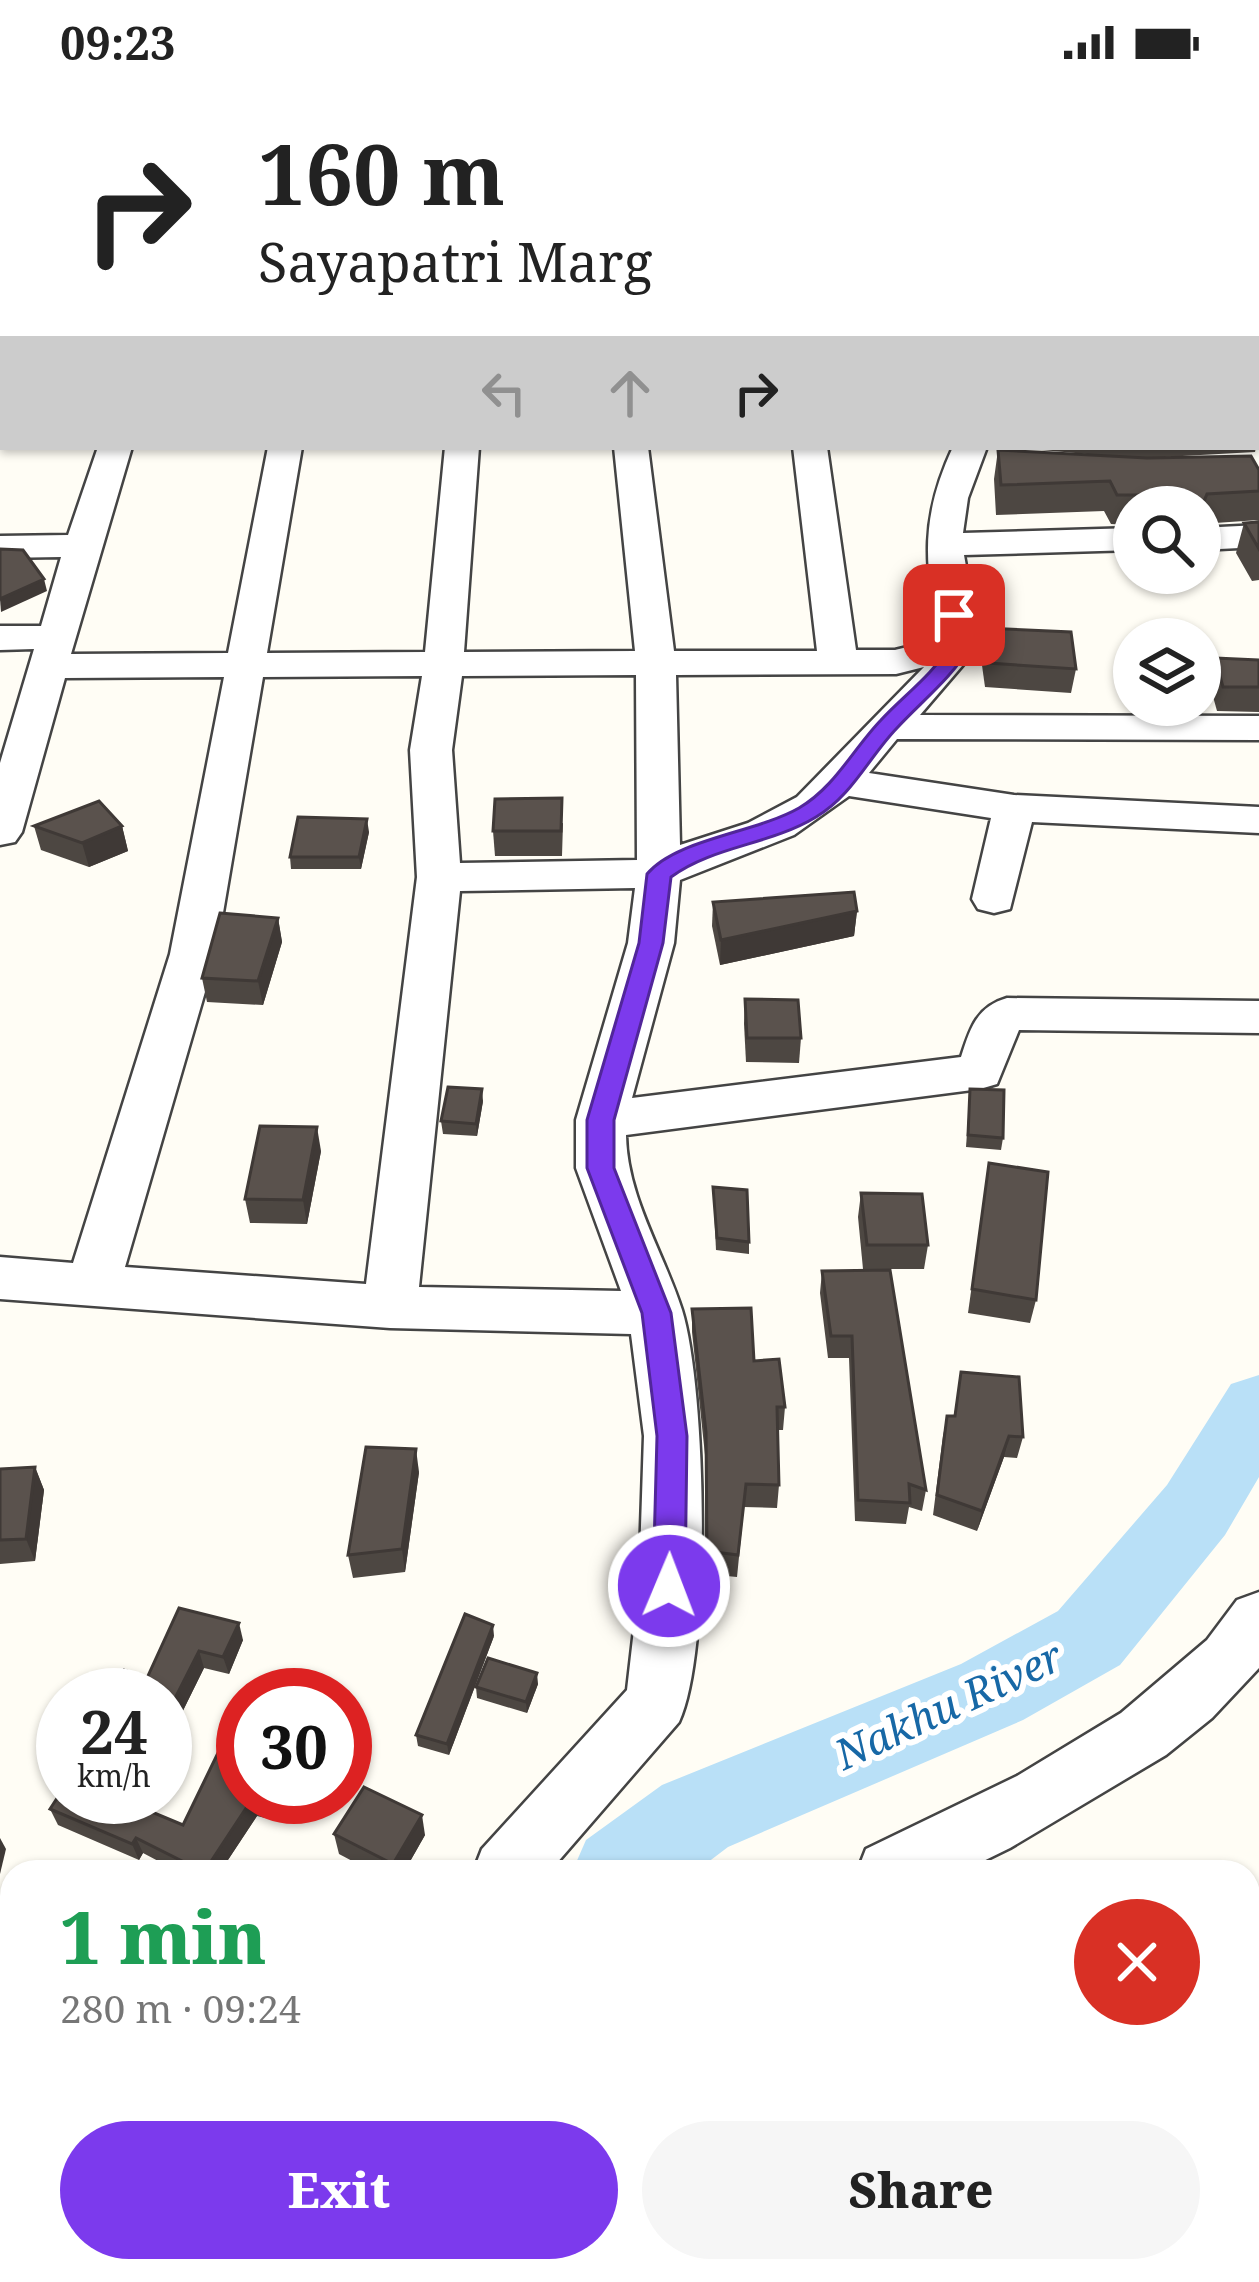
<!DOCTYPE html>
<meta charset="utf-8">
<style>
:root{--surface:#fff;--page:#f6f6f6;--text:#222;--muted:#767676;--accent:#7c3aed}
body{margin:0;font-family:"Noto Serif",serif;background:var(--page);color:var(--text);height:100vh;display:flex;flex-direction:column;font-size:45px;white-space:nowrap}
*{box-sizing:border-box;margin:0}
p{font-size:39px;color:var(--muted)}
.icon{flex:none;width:66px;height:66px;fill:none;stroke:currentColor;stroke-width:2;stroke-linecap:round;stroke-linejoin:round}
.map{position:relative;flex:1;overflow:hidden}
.panel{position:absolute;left:0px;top:1776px;width:1260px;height:423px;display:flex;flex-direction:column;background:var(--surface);border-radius:36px 36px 0 0;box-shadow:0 3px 9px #0004}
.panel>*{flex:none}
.hud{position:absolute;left:0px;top:0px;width:1260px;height:366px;box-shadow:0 3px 9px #0004;background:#fff;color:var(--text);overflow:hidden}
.tools{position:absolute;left:1113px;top:402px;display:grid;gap:24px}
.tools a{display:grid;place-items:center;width:108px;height:108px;border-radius:50%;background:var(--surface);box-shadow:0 3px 9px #0004;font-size:60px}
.speed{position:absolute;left:36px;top:1584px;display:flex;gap:24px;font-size:60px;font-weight:700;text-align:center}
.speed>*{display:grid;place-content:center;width:156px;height:156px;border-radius:50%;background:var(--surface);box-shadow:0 3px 9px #0004;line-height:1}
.speed small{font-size:30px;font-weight:400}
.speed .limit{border:18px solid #d22;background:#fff;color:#111}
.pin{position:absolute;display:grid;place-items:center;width:102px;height:102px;color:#fff;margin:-51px;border-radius:24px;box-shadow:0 6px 18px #0006}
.me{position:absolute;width:132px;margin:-66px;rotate:1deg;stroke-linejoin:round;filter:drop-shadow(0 0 9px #0008)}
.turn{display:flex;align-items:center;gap:42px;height:252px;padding:0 60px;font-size:54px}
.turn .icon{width:156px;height:156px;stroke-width:2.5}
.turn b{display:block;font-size:84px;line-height:102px}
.lanes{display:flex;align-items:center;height:114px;padding:0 60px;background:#0003;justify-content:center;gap:60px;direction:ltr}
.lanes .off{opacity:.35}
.round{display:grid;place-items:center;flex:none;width:126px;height:126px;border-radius:63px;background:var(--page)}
.summary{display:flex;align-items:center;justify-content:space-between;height:204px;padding:0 60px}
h1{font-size:72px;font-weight:800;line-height:90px;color:#1e9e55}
.primary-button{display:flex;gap:24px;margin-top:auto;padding:24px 60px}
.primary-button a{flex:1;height:138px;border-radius:72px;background:var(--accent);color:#fff;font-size:48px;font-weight:800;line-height:138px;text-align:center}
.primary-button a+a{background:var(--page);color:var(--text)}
.status{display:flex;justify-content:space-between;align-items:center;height:84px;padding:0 60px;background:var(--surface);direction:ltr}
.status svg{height:33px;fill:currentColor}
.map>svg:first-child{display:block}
</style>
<div class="status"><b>09:23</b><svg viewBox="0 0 49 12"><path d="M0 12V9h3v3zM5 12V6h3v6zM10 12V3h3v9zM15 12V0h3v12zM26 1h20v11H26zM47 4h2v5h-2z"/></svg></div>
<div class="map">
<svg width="1259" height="2198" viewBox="0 0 1259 2198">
<rect width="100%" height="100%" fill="#fffdf5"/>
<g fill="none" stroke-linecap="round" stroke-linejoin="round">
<g fill="#b9e0f7" fill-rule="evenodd">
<polygon points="1259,1291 1259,1393 1225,1451 1120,1581 1023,1636 728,1763 695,1788 572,1788 586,1756 662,1701 961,1580 1058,1527 1167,1401 1231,1300"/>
<polygon points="12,2144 12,2187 90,2187 86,2198 0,2198 0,2149"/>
</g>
<defs>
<g id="minor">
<rect x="1257" y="47" width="2" height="16"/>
<rect x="0" y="124" width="3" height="18"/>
<polygon points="3,245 3,265 0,266 0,246"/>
<rect x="1257" y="263" width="2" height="20"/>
<rect x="1257" y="309" width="2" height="20"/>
<path d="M 98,363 L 132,363 L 71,570 L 228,569 L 268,363 L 302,363 L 267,569 L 425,568 L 445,363 L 479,363 L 464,568 L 635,567 L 614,363 L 648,363 L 674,567 L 817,567 L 793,363 L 827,363 L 856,566 L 895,566 L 940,555 C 924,480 920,434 953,363 L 987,363 L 968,414 L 963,449 L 1134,444 L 1134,466 L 964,471 L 980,561 L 920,631 L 1259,632 L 1259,656 L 897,655 L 869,689 L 1014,711 L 1259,723 L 1259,749 L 1032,738 L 1010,825 L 994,829 L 978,825 L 972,815 L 991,734 L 849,712 L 794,751 L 680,796 L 674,859 L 632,1014 L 961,973 C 970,945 976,923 1007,914 L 1259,917 L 1259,949 L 1019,946 L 997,1000 L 980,1005 L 626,1051 C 627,1113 663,1167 682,1226 C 706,1303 712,1567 679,1638 L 549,1788 L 473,1788 L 482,1765 L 627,1606 L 639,1502 L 644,1352 L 631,1250 L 390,1244 L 0,1215 L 0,1173 L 73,1179 L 170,870 L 224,593 L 65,594 L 22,748 L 15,758 L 0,761 L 0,679 L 34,565 L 0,566 L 0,542 L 41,542 L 61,473 L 0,474 L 0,452 L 68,451 ZM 924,583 L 797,713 L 748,739 L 680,761 L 676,591 L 896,590 ZM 636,591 L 637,776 L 460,779 L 452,666 L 462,592 ZM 422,592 L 410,666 L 417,793 L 366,1200 L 125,1183 L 216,870 L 263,593 ZM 635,804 L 628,859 L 576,1036 L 576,1084 L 621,1207 L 419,1203 L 460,807 Z"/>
<polygon points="1259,441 1259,463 1200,466 1200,444"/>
<polygon points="1259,1508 1259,1584 1212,1634 1166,1671 1010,1764 961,1788 857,1788 866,1765 1017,1692 1121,1629 1207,1556 1237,1516"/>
<polygon points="1259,1848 1259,1917 1248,1921 1248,1852"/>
<polygon points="363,2187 455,2187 450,2198 358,2198"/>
</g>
</defs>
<use href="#minor" stroke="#444" stroke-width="5"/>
<use href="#minor" fill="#fff" fill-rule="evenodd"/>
</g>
<g fill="#4d4742">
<polygon points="1006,363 1256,363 1255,368 1146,374 1259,386 1259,496 1252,497 1236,469 1244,439 1259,436 1200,440 1200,423 1134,423 1134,441 1111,440 1104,427 996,431 994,395 998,366 1121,373"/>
<polygon points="984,544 1076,585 1071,609 985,603 980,567"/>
<polygon points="1215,574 1259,576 1259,628 1217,627 1209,598"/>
<polygon points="563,739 562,772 495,772 493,747"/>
<polygon points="34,742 122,742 128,767 89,783 41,766"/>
<polygon points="369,748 361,785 291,785 290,773"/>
<polygon points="713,818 857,827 854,852 720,881 712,842"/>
<polygon points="278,834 282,858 263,921 207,918 202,894"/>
<polygon points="745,915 801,954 799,979 746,978 744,940"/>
<polygon points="970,1005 1003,1054 1001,1066 966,1063"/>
<polygon points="483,1017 477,1052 443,1050 441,1037"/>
<polygon points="321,1067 307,1140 250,1139 245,1115"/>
<polygon points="989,1079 1036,1216 1030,1239 968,1229"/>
<polygon points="713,1103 749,1158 749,1170 716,1166"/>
<polygon points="861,1109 928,1161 924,1185 863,1185 858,1133"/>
<polygon points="822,1187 926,1406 922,1427 909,1423 906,1440 855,1437 849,1274 828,1274 820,1209"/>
<polygon points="692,1225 754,1277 785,1323 783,1346 778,1346 779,1401 777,1424 744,1423 737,1493 705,1490 705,1371 692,1248"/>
<polygon points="961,1288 1023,1353 1017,1374 1004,1373 977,1447 933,1431 943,1352 947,1332 954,1332"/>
<polygon points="35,1383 44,1406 35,1477 0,1480 0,1385"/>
<polygon points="419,1388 405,1488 353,1494 348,1471"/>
<polygon points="179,1524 243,1556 229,1590 204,1584 165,1663 165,1611"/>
<polygon points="494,1552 449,1671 418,1662 416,1651"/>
<polygon points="538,1600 527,1629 477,1614 476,1603"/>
<polygon points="231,1642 272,1718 265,1734 257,1732 220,1788 179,1788 143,1769 139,1776 58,1741 50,1725 140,1713 136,1721 183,1741"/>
<polygon points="334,1750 425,1751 404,1788 373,1788 339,1770"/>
<polygon points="1259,2088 1259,2111 1251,2099"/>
<polygon points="864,2187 924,2187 930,2198 870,2198"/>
<polygon points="1023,2187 1194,2187 1200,2198 1028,2198"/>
</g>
<g fill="#3f3936">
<rect x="280" y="0" width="21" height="3"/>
<polygon points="1098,0 1130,0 1129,3 1091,3"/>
<polygon points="44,495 47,507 1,528 0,515"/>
<polygon points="367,735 369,748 361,785 359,773"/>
<polygon points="122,742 128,767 89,783 82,759"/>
<polygon points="857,827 854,852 720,881 721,856"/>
<polygon points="278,834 282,858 263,921 258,897"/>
<polygon points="482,1005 483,1017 477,1052 476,1040"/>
<polygon points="317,1043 321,1067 307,1140 303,1116"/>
<polygon points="1009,1352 1004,1373 977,1447 982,1427"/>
<polygon points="416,1365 419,1388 405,1488 402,1465"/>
<polygon points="35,1383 44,1406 35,1477 26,1455"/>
<polygon points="239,1539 243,1556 229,1590 223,1573"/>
<polygon points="493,1541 494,1552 449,1671 447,1660"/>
<polygon points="199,1567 204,1584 165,1663 165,1634"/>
<polygon points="537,1589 538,1600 527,1629 526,1618"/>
<polygon points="125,1713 140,1713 130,1732 123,1716"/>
<polygon points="262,1713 278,1713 272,1718 265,1734 260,1718"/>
<polygon points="252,1715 257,1732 220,1788 204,1788"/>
<polygon points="422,1731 425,1751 404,1788 394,1788 393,1780"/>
<polygon points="0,1754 6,1765 0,1790"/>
<polygon points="136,1754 143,1769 139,1776 132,1760"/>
</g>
<g fill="#5a524d" stroke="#3f3936" stroke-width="3">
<polygon points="41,0 166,0 175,3 43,3 47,1"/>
<polygon points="175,0 280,0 282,3 177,3"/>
<polygon points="377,0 1098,0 1091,3 370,3"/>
<polygon points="998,366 1147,374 1251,372 1259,386 1259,407 1207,410 1202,422 1145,423 1143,411 1117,411 1110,397 1001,401"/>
<polygon points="1259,438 1259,465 1244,439"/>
<polygon points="0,465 23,466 44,495 0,515"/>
<polygon points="984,544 1071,548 1076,585 988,579"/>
<polygon points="1215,574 1259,576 1259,603 1223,603"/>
<polygon points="562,714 561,747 493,747 495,715"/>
<polygon points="99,717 122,742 82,759 34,742"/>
<polygon points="298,733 367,735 359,773 290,773"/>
<polygon points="854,808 857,827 721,856 713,818"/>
<polygon points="220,829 278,834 258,897 202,894"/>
<polygon points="745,915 798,916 801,954 747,954"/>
<polygon points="448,1003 482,1005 476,1040 441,1037"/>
<polygon points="970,1005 1004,1006 1003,1054 968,1051"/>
<polygon points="260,1042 317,1043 303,1116 245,1115"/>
<polygon points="989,1079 1048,1088 1036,1216 972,1205"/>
<polygon points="713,1103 747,1106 749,1158 717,1154"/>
<polygon points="861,1109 922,1110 928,1161 867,1161"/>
<polygon points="890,1186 926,1406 909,1400 910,1419 858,1416 852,1252 831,1252 822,1187"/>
<polygon points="751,1224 754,1277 779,1275 785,1323 777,1323 779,1401 746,1400 738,1471 707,1467 706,1348 692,1225"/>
<polygon points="961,1288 1019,1293 1023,1353 1009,1352 982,1427 937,1411 947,1332 955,1332"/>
<polygon points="366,1363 416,1365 402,1465 348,1471"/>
<polygon points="35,1383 26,1455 0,1456 0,1385"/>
<polygon points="179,1524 239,1539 223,1573 199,1567 165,1634 165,1611 111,1611 124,1586 147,1594"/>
<polygon points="465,1530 493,1541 447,1660 416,1651"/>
<polygon points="488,1574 537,1589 526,1618 476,1603"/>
<polygon points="231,1642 243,1646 243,1713 262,1713 260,1718 252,1715 204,1788 136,1754 132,1760 50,1725 63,1705 63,1713 125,1713 123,1716 183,1741"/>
<polygon points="364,1703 422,1731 393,1780 334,1750"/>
<polygon points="877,2187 924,2187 930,2198 883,2198"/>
<polygon points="1044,2187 1194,2187 1200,2198 1049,2198"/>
</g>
<path fill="#7c3aed" stroke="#51269a" stroke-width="3" d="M 954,525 L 964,531 L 971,561 C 952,594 923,616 897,644 C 869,673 852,712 816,733 C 770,761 713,762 671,793 L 663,859 L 614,1036 L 614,1084 L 671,1229 L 687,1352 L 685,1502 L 680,1512 L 658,1512 L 653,1502 L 657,1352 L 642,1229 L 587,1084 L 587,1036 L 639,859 L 647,790 C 676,755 755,749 799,724 C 835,703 853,665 881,636 C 904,611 933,591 950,561 L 944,531 Z"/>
<g text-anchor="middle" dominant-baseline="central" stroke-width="12" stroke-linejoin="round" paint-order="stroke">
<g font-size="42" font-style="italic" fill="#1768a6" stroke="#fff">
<text transform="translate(948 1620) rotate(-25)">Nakhu River</text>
</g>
</g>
</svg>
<div class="tools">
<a><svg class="icon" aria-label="search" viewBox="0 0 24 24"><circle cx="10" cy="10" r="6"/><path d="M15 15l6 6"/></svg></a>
<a><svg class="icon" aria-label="layers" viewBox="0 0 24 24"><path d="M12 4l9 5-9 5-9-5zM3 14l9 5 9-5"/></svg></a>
</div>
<div class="speed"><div>24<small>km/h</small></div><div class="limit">30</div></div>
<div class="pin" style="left:954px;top:531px;background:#d93025"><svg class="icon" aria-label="arrive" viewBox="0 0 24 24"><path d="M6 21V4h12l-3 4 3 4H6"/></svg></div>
<svg class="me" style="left:669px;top:1502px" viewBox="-20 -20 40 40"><circle r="17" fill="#7c3aed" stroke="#fff" stroke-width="3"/><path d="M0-11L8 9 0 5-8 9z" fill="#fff"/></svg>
<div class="hud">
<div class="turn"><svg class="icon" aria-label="right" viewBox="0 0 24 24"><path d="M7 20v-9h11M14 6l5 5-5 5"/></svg><div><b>160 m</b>Sayapatri Marg</div></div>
<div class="lanes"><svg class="icon off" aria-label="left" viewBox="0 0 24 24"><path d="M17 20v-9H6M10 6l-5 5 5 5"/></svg><svg class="icon off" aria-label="ahead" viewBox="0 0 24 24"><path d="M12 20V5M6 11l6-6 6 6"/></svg><svg class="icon" aria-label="right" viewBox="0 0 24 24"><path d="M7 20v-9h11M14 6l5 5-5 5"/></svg></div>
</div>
<section class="panel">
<div class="summary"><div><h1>1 min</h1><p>280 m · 09:24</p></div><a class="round" style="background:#d93025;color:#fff"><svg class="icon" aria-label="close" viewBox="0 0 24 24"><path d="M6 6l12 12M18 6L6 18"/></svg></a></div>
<div class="primary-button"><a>Exit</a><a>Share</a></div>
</section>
</div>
